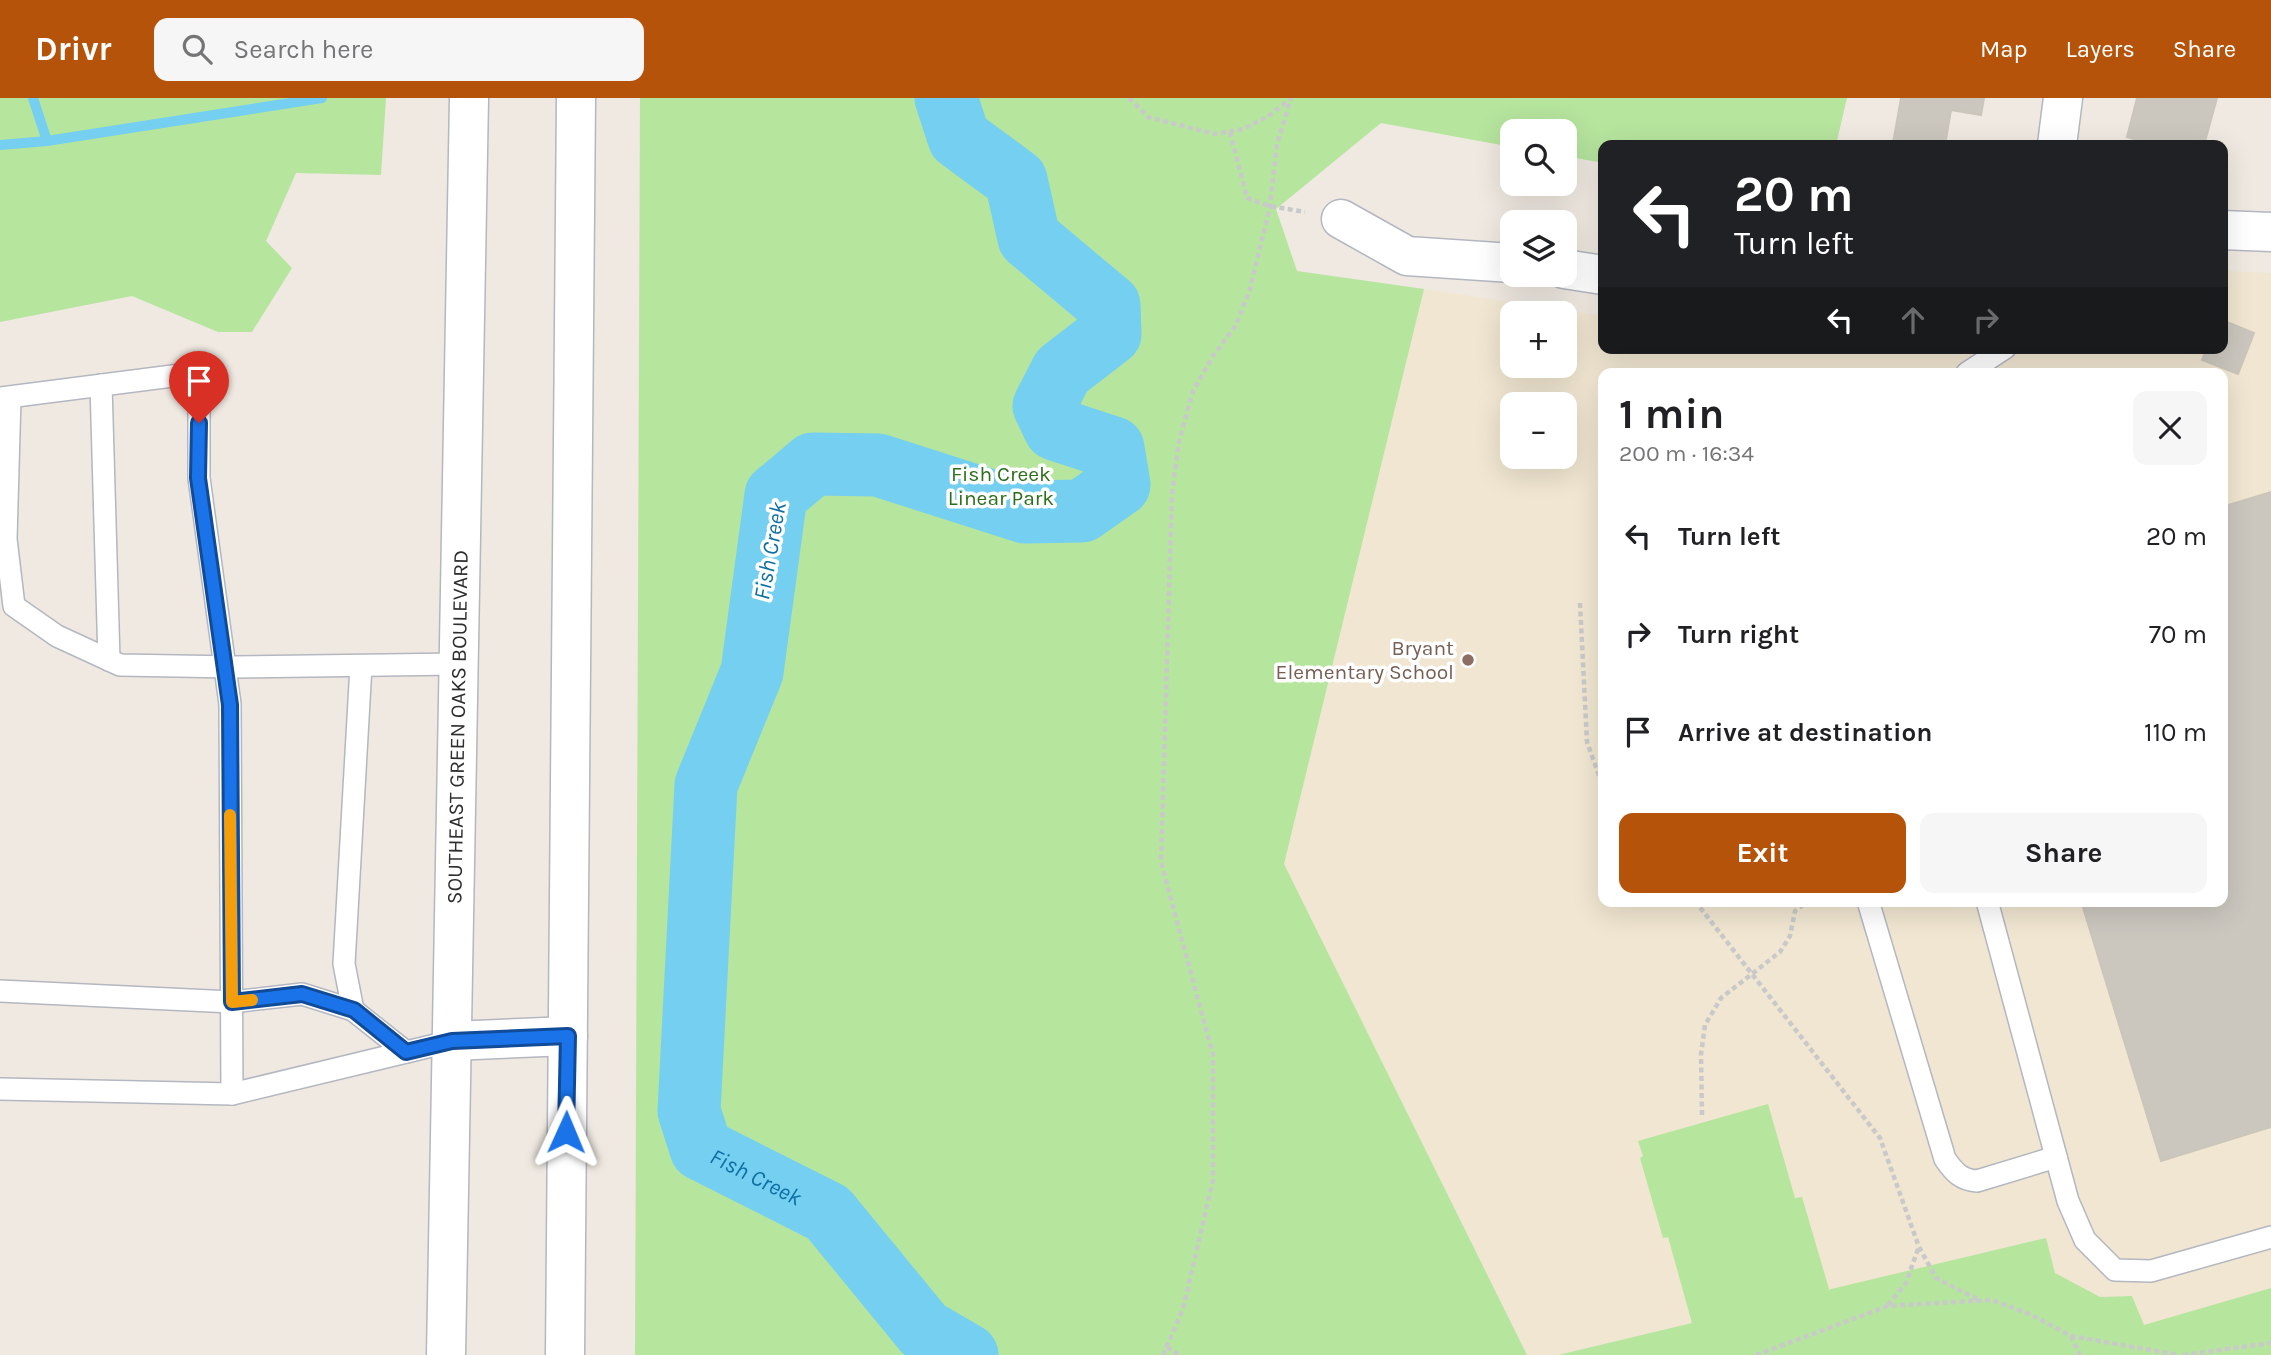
<!DOCTYPE html>
<meta charset="utf-8">
<style>
:root{--surface:#fff;--page:#f6f6f6;--text:#202124;--muted:#757577;--accent:#b45309}
body{margin:0;font-family:Karla,sans-serif;background:var(--page);color:var(--text);height:100vh;display:flex;flex-direction:column;font-size:26px;white-space:nowrap}
*{box-sizing:border-box;margin:0}
p{font-size:23px;color:var(--muted)}
.icon{flex:none;width:38px;height:38px;fill:none;stroke:currentColor;stroke-width:2;stroke-linecap:round;stroke-linejoin:round}
.map{position:relative;flex:1;overflow:hidden}
.panel{position:absolute;left:1598px;top:270px;width:630px;height:539px;display:flex;flex-direction:column;background:var(--surface);border-radius:14px;box-shadow:0 7px 28px #0002}
.panel>*{flex:none}
.guide{position:absolute;left:1598px;top:42px;width:630px;height:214px;border-radius:14px;box-shadow:0 7px 28px #0002;background:#202124;color:#fff;overflow:hidden}
.fabs{position:absolute;left:1500px;top:21px;display:grid;gap:14px}
.fabs a{display:grid;place-items:center;width:77px;height:77px;border-radius:14px;background:var(--surface);box-shadow:0 7px 28px #0002;font-size:35px}
.pin{position:absolute;display:grid;place-items:center;width:60px;height:60px;color:#fff;margin:-72px -30px;border-radius:50% 50% 50% 0;rotate:-45deg;box-shadow:0 0 7px #0007}
.pin .icon{rotate:45deg}
.me{position:absolute;width:77px;margin:-38px;rotate:1deg;stroke-linejoin:round;filter:drop-shadow(0 0 5px #0008)}
.turn{display:flex;align-items:center;gap:24px;height:147px;padding:0 21px;font-size:32px}
.turn .icon{width:91px;height:91px;stroke-width:2.5}
.turn b{display:block;font-size:49px;line-height:60px}
.lanes{display:flex;align-items:center;height:66px;padding:0 21px;background:#0003;justify-content:center;gap:35px;direction:ltr}
.lanes .off{opacity:.35}
.round{display:grid;place-items:center;flex:none;width:74px;height:74px;border-radius:14px;background:var(--page)}
.overview{display:flex;align-items:center;justify-content:space-between;height:119px;padding:0 21px}
h1{font-size:42px;font-weight:700;line-height:52px}
.primary-button{display:flex;gap:14px;margin-top:auto;padding:14px 21px}
.primary-button a{flex:1;height:80px;border-radius:14px;background:var(--accent);color:#fff;font-size:28px;font-weight:700;line-height:80px;text-align:center}
.primary-button a+a{background:var(--page);color:var(--text)}
ul{padding:0;list-style:none}
li{display:flex;align-items:center;gap:21px;height:98px;padding:0 21px}
li div{flex:1}
li b{display:block;font-size:26px}
li em{font-style:normal}
header{display:flex;align-items:center;gap:42px;box-sizing:border-box;height:98px;padding:0 35px;background:var(--accent);color:#fff}
header strong{font-size:33px}
nav{display:flex;gap:38px;margin-inline-start:auto;font-size:24px}
.search{width:490px;height:63px;background:var(--page);display:flex;align-items:center;gap:18px;box-sizing:border-box;padding:0 24px;border-radius:14px;color:var(--muted);font-size:26px}
.map>svg:first-child{display:block}
</style>
<header>
<strong>Drivr</strong>
<div class="search"><svg class="icon" aria-label="search" viewBox="0 0 24 24"><circle cx="10" cy="10" r="6"/><path d="M15 15l6 6"/></svg>Search here</div>
<nav><a>Map</a><a>Layers</a><a>Share</a></nav>
</header>
<div class="map">
<svg width="2271" height="1257" viewBox="0 0 2271 1257">
<rect width="100%" height="100%" fill="#efe9e1"/>
<path fill="#f0e6d1" fill-rule="evenodd" d="M 2223,173 L 2271,175 L 2271,1190 L 2144,1228 L 2131,1198 L 2100,1199 L 2055,1175 L 2045,1140 L 1558,1257 L 1527,1257 L 1284,766 L 1424,191 L 1603,218 L 1603,250 L 2222,250 ZM 1512,215 L 1564,215 L 1564,268 L 1512,268 ZM 1603,275 L 2222,275 L 2222,803 L 1603,803 ZM 1512,306 L 1564,306 L 1564,359 L 1512,359 Z"/>
<g fill="#b6e59e">
<polygon points="0,0 386,0 381,77 296,75 266,143 292,170 252,234 218,234 132,198 0,224"/>
<polygon points="640,0 1847,0 1836,47 1603,47 1603,65 1565,58 1564,33 1512,33 1512,49 1381,25 1276,111 1297,173 1424,191 1284,766 1527,1257 635,1257"/>
<polygon points="1768,1006 1795,1100 1802,1099 1829,1191 1827,1192 2046,1140 2055,1175 2100,1199 2132,1198 2144,1227 2271,1190 2271,1257 1558,1257 1692,1225 1668,1139 1663,1140 1640,1060 1643,1058 1638,1043"/>
</g>
<g fill="none" stroke-linecap="round" stroke-linejoin="round">
<g stroke="#75cff0" stroke-width="10">
<polyline points="33,0 47,43"/>
<polyline points="0,47 47,43 322,0"/>
</g>
<path stroke="#75cff0" stroke-width="63" id="s1" d="M 946,0 L 959,40 L 1016,82 L 1029,140 L 1109,207 L 1110,236 L 1062,273 L 1044,308 L 1055,331 L 1113,350 L 1119,387 L 1082,413 L 1025,414 L 878,367 L 813,366 L 776,397 L 752,574 L 706,687 L 689,1013 L 701,1051 L 828,1115 L 924,1232 L 967,1257"/>
</g>
<g fill="#cbc7bf" stroke="#cbc5ba" stroke-width="2">
<polygon points="1901,0 1984,0 1981,17 1951,12 1945,47 1893,45"/>
<polygon points="2137,0 2217,0 2204,47 2156,47 2127,39"/>
<polygon points="2222,222 2254,235 2238,276 2202,262 2207,250 2222,250"/>
<polygon points="2271,394 2271,1029 2161,1063 2081,803 2222,803 2222,409"/>
</g>
<g fill="none" stroke-linecap="round" stroke-linejoin="round">
<defs>
<g id="service">
<polyline points="1967,275 2005,250"/>
<polyline points="101,287 109,562"/>
<polyline points="0,300 188,276 199,297 199,380 230,606 232,996"/>
<polyline points="10,300 6,441 14,508 57,538 120,567 234,569 459,566"/>
<path d="M 1868,803 L 1945,1061 C 1954,1074 1961,1082 1977,1083 L 2056,1059"/>
<polyline points="1987,803 2068,1103 2085,1142 2115,1172 2151,1173 2271,1139"/>
<polyline points="0,893 232,904 302,896 353,912 406,954"/>
<polyline points="353,912 344,866 361,568"/>
<polyline points="0,991 232,996 452,943"/>
</g>
<g id="minor">
<polyline points="2057,47 2063,0"/>
<polyline points="1341,121 1407,158 1512,165"/>
<polyline points="2222,132 2271,134"/>
<polyline points="1564,171 1603,177"/>
</g>
<g id="secondary">
<polyline points="452,943 568,938"/>
<path id="s2" d="M 446,1257 L 469,0"/>
<polyline points="565,1257 576,0"/>
</g>
</defs>
<use href="#service" stroke="#b4b7c1" stroke-width="24"/>
<use href="#minor" stroke="#b4b7c1" stroke-width="41"/>
<use href="#secondary" stroke="#b4b7c1" stroke-width="41"/>
<g stroke="#c9c9c9" stroke-width="4.5" stroke-dasharray="5 3.5" stroke-linecap="butt">
<polyline points="1129,0 1148,19 1215,36 1243,31 1267,19 1289,2"/>
<polyline points="1230,34 1247,100 1270,108 1305,114"/>
<polyline points="1580,505 1587,644 1603,689"/>
<polyline points="1695,803 1880,1040 1919,1149 1936,1180 1981,1203"/>
<polyline points="1702,1017 1701,956 1705,927 1721,900 1780,854 1790,838 1795,813 1806,805 1812,803"/>
<polyline points="1888,1207 1906,1185 1918,1151"/>
<polyline points="2071,1238 2080,1257"/>
<polyline points="1167,1249 1179,1257"/>
<polyline points="1163,1257 1183,1211 1213,1082 1213,957 1161,764 1172,395 1179,343 1193,293 1213,258 1236,227 1250,191 1270,108 1277,46 1291,0"/>
<polyline points="1756,1257 1888,1208 1992,1202 2032,1217 2071,1238 2179,1257"/>
<polyline points="2183,1257 2271,1245"/>
</g>
<use href="#service" stroke="#fff" stroke-width="21"/>
<use href="#minor" stroke="#fff" stroke-width="38"/>
<use href="#secondary" stroke="#fff" stroke-width="38"/>
</g>
<g fill="none" stroke-linecap="round" stroke-linejoin="round">
<defs>
<polyline id="route" points="199,325 198,380 230,607 232,904 302,896 354,912 406,954 452,943 568,938 566,1034"/>
</defs>
<use href="#route" stroke="#114b97" stroke-width="18"/>
<use href="#route" stroke="#1a73e8" stroke-width="12"/>
<polyline stroke="#f59e0b" stroke-width="12" points="230,717 232,904 252,902"/>
</g>
<circle fill="#8d6e63" stroke="#fff" stroke-width="2.5" cx="1468" cy="562" r="7"/>
<g text-anchor="middle" dominant-baseline="central" stroke-width="7" stroke-linejoin="round" paint-order="stroke">
<g font-size="21" fill="#2c6e1b" stroke="#fff">
<text x="1001" y="376">Fish Creek<tspan x="1001" dy="24">Linear Park</tspan></text>
</g>
<g font-size="21" fill="#785e54" stroke="#fff" text-anchor="end">
<text x="1454" y="550">Bryant<tspan x="1454" dy="24">Elementary School</tspan></text>
</g>
<g font-size="21" fill="#2e2e2e" stroke="#fff">
<text stroke="none"><textPath href="#s2" startOffset="628">SOUTHEAST GREEN OAKS BOULEVARD</textPath></text>
</g>
<g font-size="23" font-style="italic" fill="#0d6fa3" stroke="#fff">
<text transform="translate(770 453) rotate(-80)">Fish Creek</text>
<text stroke="none"><textPath href="#s1" startOffset="1628">Fish Creek</textPath></text>
</g>
</g>
</svg>
<div class="fabs">
<a><svg class="icon" aria-label="search" viewBox="0 0 24 24"><circle cx="10" cy="10" r="6"/><path d="M15 15l6 6"/></svg></a>
<a><svg class="icon" aria-label="layers" viewBox="0 0 24 24"><path d="M12 4l9 5-9 5-9-5zM3 14l9 5 9-5"/></svg></a>
<a>+</a>
<a>−</a>
</div>
<div class="pin" style="left:199px;top:325px;background:#d93025"><svg class="icon" aria-label="arrive" viewBox="0 0 24 24"><path d="M6 21V4h12l-3 4 3 4H6"/></svg></div>
<svg class="me" style="left:566px;top:1034px" viewBox="-20 -20 40 40"><path d="M0-17L14 15 0 8-14 15z" fill="#1a73e8" stroke="#fff" stroke-width="4"/></svg>
<div class="guide">
<div class="turn"><svg class="icon" aria-label="left" viewBox="0 0 24 24"><path d="M17 20v-9H6M10 6l-5 5 5 5"/></svg><div><b>20 m</b>Turn left</div></div>
<div class="lanes"><svg class="icon" aria-label="left" viewBox="0 0 24 24"><path d="M17 20v-9H6M10 6l-5 5 5 5"/></svg><svg class="icon off" aria-label="ahead" viewBox="0 0 24 24"><path d="M12 20V5M6 11l6-6 6 6"/></svg><svg class="icon off" aria-label="right" viewBox="0 0 24 24"><path d="M7 20v-9h11M14 6l5 5-5 5"/></svg></div>
</div>
<section class="panel">
<div class="overview"><div><h1>1 min</h1><p>200 m · 16:34</p></div><a class="round"><svg class="icon" aria-label="close" viewBox="0 0 24 24"><path d="M6 6l12 12M18 6L6 18"/></svg></a></div>
<ul>
<li><svg class="icon" aria-label="left" viewBox="0 0 24 24"><path d="M17 20v-9H6M10 6l-5 5 5 5"/></svg><div><b>Turn left</b></div><em>20 m</em></li>
<li><svg class="icon" aria-label="right" viewBox="0 0 24 24"><path d="M7 20v-9h11M14 6l5 5-5 5"/></svg><div><b>Turn right</b></div><em>70 m</em></li>
<li><svg class="icon" aria-label="arrive" viewBox="0 0 24 24"><path d="M6 21V4h12l-3 4 3 4H6"/></svg><div><b>Arrive at destination</b></div><em>110 m</em></li>
</ul>
<div class="primary-button"><a>Exit</a><a>Share</a></div>
</section>
</div>
